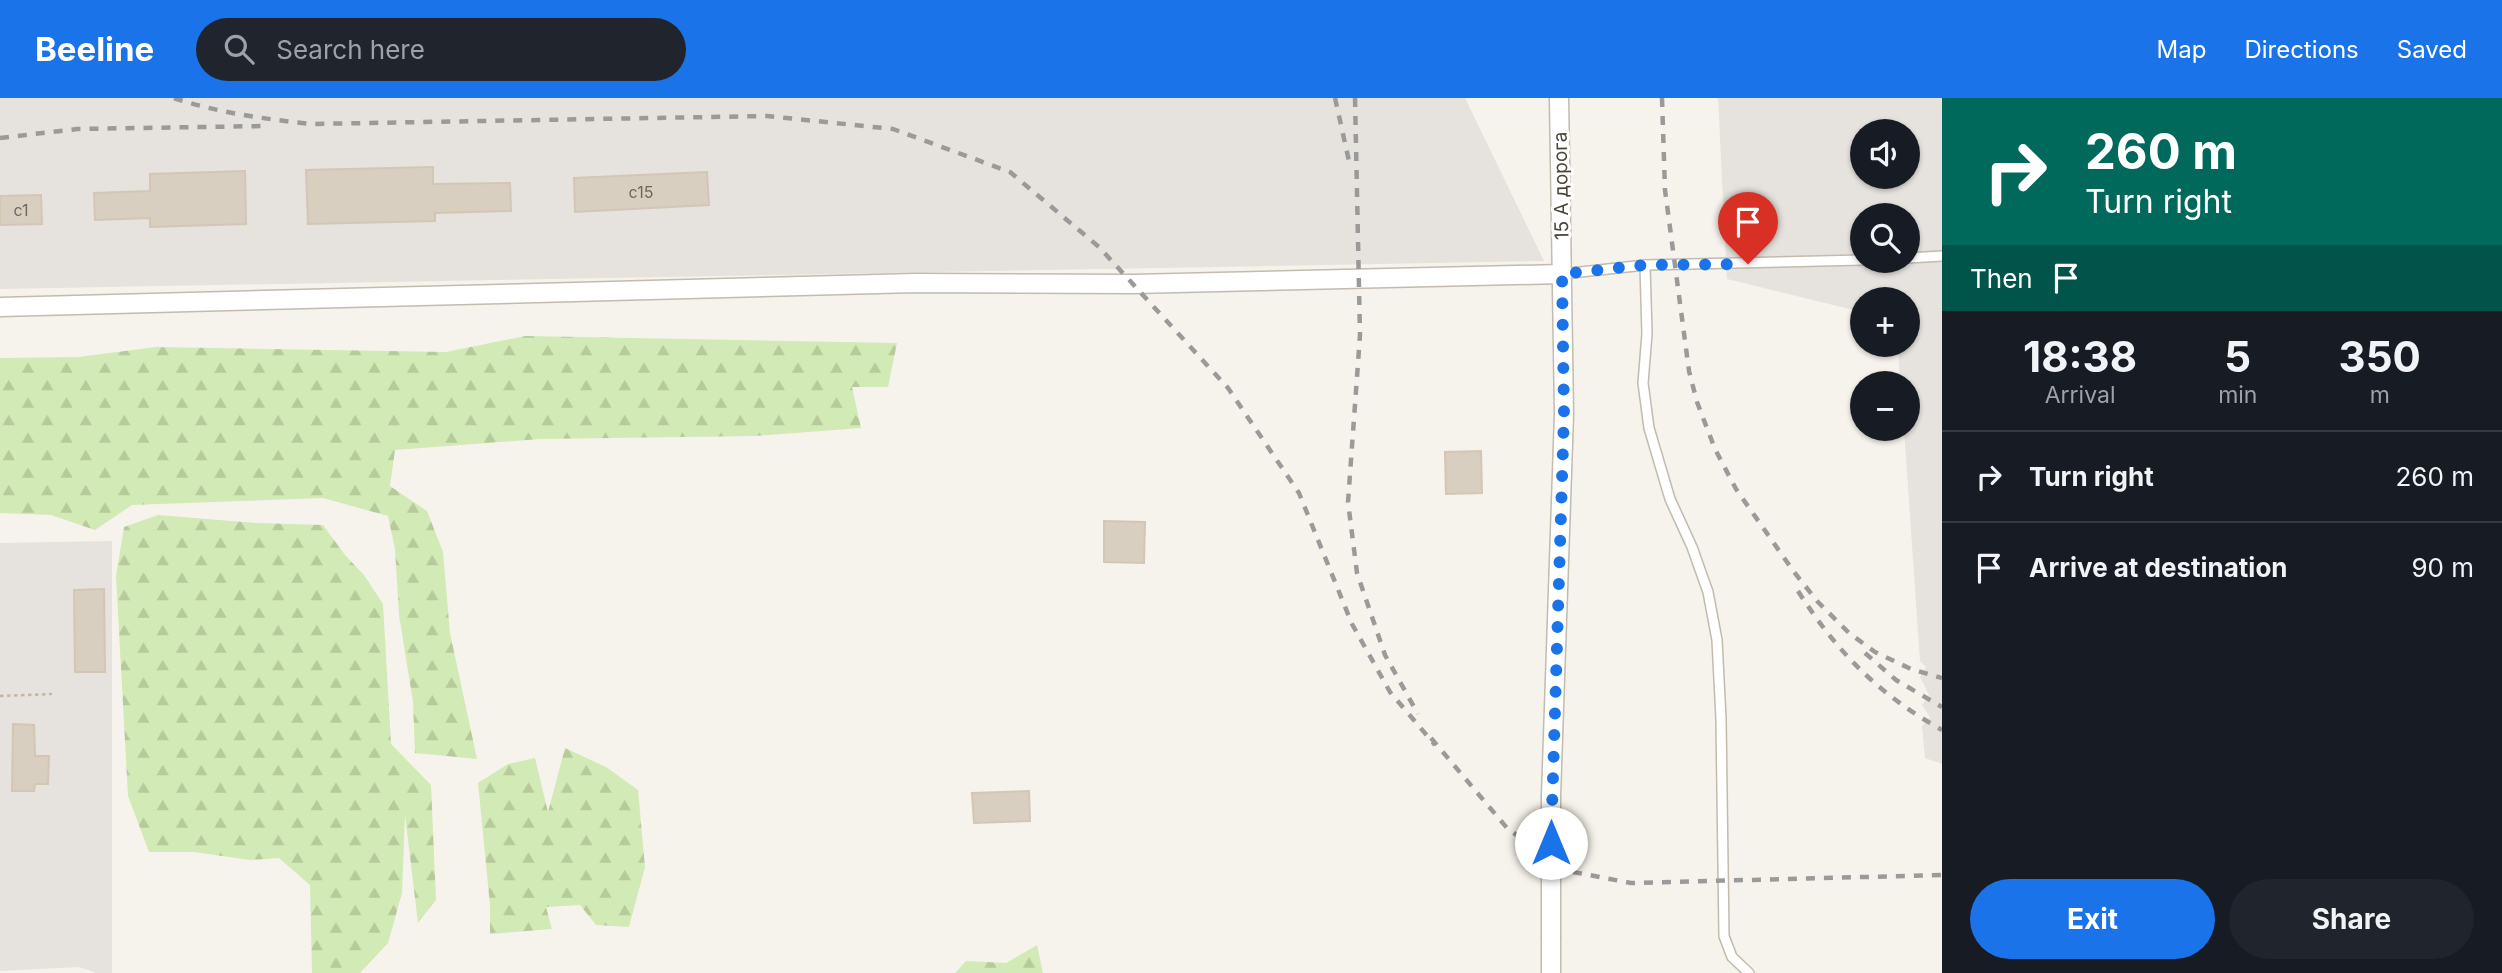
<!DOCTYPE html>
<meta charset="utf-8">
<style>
:root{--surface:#171b24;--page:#20242c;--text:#f1f3f6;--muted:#9ea1a6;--line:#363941;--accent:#1a73e8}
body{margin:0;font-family:Inter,sans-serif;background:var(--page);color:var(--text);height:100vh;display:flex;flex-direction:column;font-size:26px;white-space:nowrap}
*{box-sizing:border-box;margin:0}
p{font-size:23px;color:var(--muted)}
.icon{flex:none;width:38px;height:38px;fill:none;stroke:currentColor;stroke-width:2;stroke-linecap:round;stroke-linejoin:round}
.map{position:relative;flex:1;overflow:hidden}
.sheet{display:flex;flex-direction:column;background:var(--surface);width:560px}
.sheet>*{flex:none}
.guide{background:#00695c;color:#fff;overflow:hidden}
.tools{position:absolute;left:1850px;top:21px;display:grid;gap:14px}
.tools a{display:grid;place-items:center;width:70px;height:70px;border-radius:50%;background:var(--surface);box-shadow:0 2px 5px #0004;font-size:35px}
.pin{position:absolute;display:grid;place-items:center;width:60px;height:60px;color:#fff;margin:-72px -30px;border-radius:50% 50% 50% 0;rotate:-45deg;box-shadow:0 0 7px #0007}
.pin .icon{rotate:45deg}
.me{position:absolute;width:77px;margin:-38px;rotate:0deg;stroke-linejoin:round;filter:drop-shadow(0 0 5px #0008)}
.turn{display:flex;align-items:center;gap:24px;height:147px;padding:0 28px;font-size:32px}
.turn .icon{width:91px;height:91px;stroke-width:2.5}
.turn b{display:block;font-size:49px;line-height:60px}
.then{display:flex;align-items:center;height:66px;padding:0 28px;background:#0003;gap:14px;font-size:26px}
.eta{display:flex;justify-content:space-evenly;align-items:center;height:119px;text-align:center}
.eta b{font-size:42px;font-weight:700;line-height:49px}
.primary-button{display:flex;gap:14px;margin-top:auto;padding:14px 28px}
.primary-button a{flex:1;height:80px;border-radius:42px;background:var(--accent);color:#fff;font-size:28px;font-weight:700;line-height:80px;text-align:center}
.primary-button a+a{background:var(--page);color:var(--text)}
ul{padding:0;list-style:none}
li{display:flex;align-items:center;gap:21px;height:91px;padding:0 28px;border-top:2px solid var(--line)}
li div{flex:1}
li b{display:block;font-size:26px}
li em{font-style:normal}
header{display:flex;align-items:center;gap:42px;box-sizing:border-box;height:98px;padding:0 35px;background:var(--accent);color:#fff}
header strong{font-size:33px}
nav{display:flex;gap:38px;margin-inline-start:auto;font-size:24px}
.search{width:490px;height:63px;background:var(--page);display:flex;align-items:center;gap:18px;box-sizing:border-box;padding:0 24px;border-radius:38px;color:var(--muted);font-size:26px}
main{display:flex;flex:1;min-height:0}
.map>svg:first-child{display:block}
</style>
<header>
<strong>Beeline</strong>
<div class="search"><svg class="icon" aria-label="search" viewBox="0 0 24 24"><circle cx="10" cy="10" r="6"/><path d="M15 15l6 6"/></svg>Search here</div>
<nav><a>Map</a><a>Directions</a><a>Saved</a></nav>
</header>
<main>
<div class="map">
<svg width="1942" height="875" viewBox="0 0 1942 875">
<defs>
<pattern id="forest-firs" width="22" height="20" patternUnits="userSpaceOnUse" patternTransform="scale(1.75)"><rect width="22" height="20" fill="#d2eab5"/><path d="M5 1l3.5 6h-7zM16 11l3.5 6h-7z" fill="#b6ca9c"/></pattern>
</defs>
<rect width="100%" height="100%" fill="#f6f3ec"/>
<g fill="#e6e2dd" fill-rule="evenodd">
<polygon points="0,0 1465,0 1544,163 0,191"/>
<path d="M 1718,0 L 1942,0 L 1942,666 L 1925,660 L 1922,628 L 1930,619 L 1922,607 L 1929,597 L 1920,579 L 1926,569 L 1920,563 L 1904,331 L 1908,331 L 1908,285 L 1900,285 L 1898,247 L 1908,247 L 1908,201 L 1862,201 L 1862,214 L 1727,181 ZM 1862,33 L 1908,33 L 1908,79 L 1862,79 ZM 1862,117 L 1908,117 L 1908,163 L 1862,163 Z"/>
<polygon points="112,443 112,875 96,875 79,869 0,873 0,445"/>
</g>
<g fill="url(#forest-firs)">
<polygon points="525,238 897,245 888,289 852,289 861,330 755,338 540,341 395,352 390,388 427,413 443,454 450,535 477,661 415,655 413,604 399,517 395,451 388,418 323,400 132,407 95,432 51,417 0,415 0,260 79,259 156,249 446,254"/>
<polygon points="158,417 257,425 323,427 345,457 364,477 383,506 391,646 431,687 436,802 418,825 405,717 402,795 388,845 360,875 312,875 310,787 279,760 250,762 194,754 149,754 128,698 116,478 124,429"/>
<polygon points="565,650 606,669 638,692 645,769 629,829 596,827 580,807 546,809 552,831 490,836 490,807 478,685 508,666 535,660 548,714"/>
<polygon points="1037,847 1043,875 955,875 966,863 1006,865"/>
</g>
<g fill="#d8cfc1" stroke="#d3c7b4" stroke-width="2">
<polygon points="433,69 433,86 510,85 511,113 435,115 435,123 308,126 306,72"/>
<polygon points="245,73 246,126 150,129 150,120 95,122 94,95 150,93 150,76"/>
<polygon points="707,74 709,107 575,114 574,80"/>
<polygon points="41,97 42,126 0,127 0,98"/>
<polygon points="1481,353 1482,395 1446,396 1445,354"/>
<polygon points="1104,423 1145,424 1144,465 1104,464"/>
<polygon points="104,491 105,574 75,574 74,492"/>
<polygon points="13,626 34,627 35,658 49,658 48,686 35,686 34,693 12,693"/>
<polygon points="1029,693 1030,723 974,725 972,695"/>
</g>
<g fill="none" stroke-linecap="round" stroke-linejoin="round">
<defs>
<g id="lane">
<polyline points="1908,160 1942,158"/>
<polyline points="1645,167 1647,236 1643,285 1649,330 1670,401 1692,449 1708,494 1717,542 1721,621 1724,838 1732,859 1749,875"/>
<polyline points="1562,176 1645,167 1862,162"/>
</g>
<g id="street">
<polyline points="0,209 916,185 1133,186 1562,176"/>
<polyline points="1551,698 1564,316 1559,0"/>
<polyline points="1551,840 1551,875"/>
</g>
</defs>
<use href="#lane" stroke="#c2bbae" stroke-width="12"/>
<use href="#street" stroke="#c2bbae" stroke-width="21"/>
<polyline stroke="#c4b79f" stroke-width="2.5" stroke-dasharray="3.5 3.5" stroke-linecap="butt" points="0,598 52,596"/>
<use href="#lane" stroke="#fff" stroke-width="9"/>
<use href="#street" stroke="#fff" stroke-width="18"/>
<g stroke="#9a9a9a" stroke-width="4.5" stroke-dasharray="9 9" stroke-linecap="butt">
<path d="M 174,0 C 219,15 265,21 311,26 L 767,18 L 893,31 L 1010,74 L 1099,149 L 1228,290 L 1299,395 L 1352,526 L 1390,594 L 1435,647"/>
<polyline points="1335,0 1349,63"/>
<polyline points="1355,0 1360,237 1348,404 1357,475 1385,557 1418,616"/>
<polyline points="1662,0 1665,92 1689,273 1697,304 1715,351 1736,391 1794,474 1818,504 1849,535 1875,554 1911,571 1942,580"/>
<polyline points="0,40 77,31 266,28"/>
<path d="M 1798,493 C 1837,554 1878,596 1942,632"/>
<polyline points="1865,555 1896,582 1942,609"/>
<polyline points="1431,640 1507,730 1563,772 1631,785 1942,777"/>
</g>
<defs>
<polyline id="street-bridge" points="1551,840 1551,698"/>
</defs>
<use href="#street-bridge" stroke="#c2bbae" stroke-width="21" stroke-linecap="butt"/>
<use href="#street-bridge" stroke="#fff" stroke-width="18"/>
</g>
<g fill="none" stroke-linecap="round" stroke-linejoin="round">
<polyline stroke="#1a73e8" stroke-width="12" stroke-dasharray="0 21.6" points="1551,745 1564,316 1562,176 1645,167 1748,166"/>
</g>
<g text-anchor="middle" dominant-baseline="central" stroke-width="6" stroke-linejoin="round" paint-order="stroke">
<g font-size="16" fill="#6e675b">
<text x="641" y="94">с15</text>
<text x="21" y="112">с1</text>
</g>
<g font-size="19" fill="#4b4439" stroke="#fff">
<text transform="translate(1561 88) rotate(-91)">15 А дорога</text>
</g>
</g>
</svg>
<div class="tools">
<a><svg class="icon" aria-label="sound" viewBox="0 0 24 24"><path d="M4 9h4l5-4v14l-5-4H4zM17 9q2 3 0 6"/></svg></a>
<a><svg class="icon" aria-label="search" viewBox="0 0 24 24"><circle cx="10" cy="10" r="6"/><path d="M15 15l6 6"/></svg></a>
<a>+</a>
<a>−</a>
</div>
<div class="pin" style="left:1748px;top:166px;background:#d93025"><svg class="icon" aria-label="arrive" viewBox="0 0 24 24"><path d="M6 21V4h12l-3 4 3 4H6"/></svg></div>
<svg class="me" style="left:1551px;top:745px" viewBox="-20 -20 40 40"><circle r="19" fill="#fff"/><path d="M0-13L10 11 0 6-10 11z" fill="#1a73e8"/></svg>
</div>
<section class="sheet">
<div class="guide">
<div class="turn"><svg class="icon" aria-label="right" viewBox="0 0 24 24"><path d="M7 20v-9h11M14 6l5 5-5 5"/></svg><div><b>260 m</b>Turn right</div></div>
<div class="then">Then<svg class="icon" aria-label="arrive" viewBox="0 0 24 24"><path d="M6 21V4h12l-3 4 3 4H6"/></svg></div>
</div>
<div class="eta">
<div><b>18:38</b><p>Arrival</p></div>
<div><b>5</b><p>min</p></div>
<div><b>350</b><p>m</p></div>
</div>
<ul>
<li><svg class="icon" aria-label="right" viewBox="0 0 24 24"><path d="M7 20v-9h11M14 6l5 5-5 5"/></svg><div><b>Turn right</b></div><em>260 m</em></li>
<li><svg class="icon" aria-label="arrive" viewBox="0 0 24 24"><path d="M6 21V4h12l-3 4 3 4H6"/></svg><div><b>Arrive at destination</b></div><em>90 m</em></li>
</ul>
<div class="primary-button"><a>Exit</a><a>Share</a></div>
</section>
</main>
